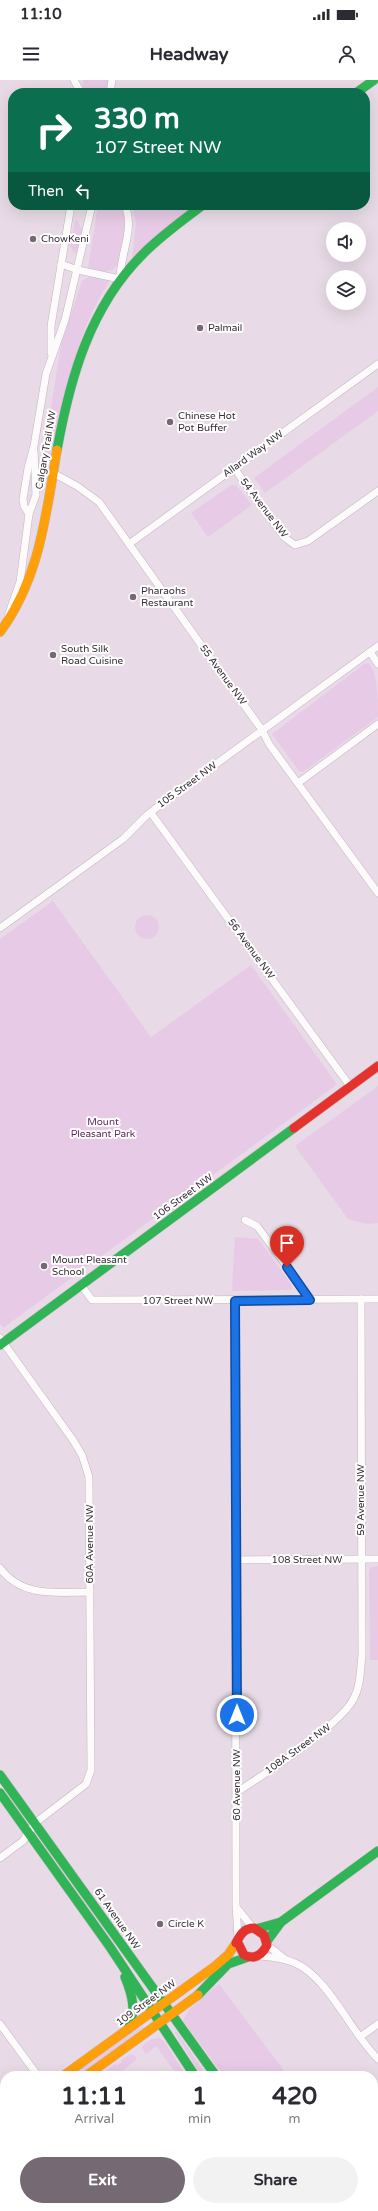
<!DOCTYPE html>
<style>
:root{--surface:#fff;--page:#f2f2f3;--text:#2b2b33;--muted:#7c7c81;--accent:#756a74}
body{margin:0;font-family:"Varela Round",sans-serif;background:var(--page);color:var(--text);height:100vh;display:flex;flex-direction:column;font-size:15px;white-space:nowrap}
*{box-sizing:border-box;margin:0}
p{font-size:13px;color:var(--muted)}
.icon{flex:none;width:22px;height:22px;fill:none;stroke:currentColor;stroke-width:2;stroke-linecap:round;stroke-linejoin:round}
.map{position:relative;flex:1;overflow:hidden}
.panel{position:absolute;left:0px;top:1991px;width:378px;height:140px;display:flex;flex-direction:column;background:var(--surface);border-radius:16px 16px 0 0;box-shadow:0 4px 16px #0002}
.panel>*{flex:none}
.hud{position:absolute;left:8px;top:8px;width:362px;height:122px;border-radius:16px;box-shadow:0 4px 16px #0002;background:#0b6e4f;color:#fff;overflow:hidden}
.fabs{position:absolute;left:326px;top:142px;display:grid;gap:8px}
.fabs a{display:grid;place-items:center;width:40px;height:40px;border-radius:50%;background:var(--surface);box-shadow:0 4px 16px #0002;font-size:20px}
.pin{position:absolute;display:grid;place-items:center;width:34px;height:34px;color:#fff;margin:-41px -17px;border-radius:50% 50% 50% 0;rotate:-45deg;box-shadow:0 0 4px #0007}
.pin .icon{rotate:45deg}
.me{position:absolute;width:44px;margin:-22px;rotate:0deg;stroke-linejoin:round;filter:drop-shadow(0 0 3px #0008)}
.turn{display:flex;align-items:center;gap:14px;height:84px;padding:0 20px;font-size:18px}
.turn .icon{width:52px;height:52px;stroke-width:2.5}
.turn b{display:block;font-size:28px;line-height:34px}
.then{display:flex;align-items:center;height:38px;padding:0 20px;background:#0003;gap:8px;font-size:15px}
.eta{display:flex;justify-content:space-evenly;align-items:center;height:68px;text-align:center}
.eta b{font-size:24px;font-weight:700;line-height:28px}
.action{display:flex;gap:8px;margin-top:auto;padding:8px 20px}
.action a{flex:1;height:46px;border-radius:24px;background:var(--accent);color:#fff;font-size:16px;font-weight:700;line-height:46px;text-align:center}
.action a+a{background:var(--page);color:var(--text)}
.status{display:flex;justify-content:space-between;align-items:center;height:28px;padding:0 20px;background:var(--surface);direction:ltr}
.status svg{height:11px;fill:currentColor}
header{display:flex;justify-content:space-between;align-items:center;height:52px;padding:0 20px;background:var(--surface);font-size:18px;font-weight:700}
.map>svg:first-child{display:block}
</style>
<div class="status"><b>11:10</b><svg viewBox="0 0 49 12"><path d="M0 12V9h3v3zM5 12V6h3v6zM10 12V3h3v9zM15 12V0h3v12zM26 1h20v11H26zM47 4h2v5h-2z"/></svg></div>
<header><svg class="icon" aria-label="menu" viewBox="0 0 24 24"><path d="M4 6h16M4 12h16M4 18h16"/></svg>Headway<svg class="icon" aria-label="person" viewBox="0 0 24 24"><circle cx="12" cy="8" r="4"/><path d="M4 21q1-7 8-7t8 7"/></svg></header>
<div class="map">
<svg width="378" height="2131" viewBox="0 0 378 2131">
<rect width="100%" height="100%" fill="#e8dbe7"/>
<g fill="#e7cae5">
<polygon points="83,0 109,0 107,8 101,12 91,13 83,7"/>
<path d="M 98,125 L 121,125 C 128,137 126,183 112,190 C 106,193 96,190 90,189 L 88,187 Z"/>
<polygon points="132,125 191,128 132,178 136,143"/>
<polygon points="77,140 83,151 78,171 74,173 70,166 75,141"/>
<path d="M 93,195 L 109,199 L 109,202 C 74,255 65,320 52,380 L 44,380 L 41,376 L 48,347 L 61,264 L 82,201 Z"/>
<polygon points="378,307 378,331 265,413 254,398"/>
<polygon points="231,405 236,405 252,425 208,457 191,433"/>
<path d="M 368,583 C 378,590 378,622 378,637 L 303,692 L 299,691 L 272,654 L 364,584 Z"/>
<polygon points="53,821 151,957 251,885 336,1003 335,1006 3,1248 0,1244 0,859"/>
<circle cx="147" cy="847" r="12"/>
<polygon points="378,1006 378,1143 367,1144 348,1139 295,1066"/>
<polygon points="235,1157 258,1159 292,1205 292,1210 232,1211"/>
<polygon points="378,1486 378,1580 370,1580 369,1491 371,1487"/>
<polygon points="219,1904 288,1996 224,1996 183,1941 190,1928"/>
<polygon points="143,1946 144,1947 79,1996 71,1996 137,1948"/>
<polygon points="175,1952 177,1952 207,1996 201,1996"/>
<polygon points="152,1959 159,1958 164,1961 186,1996 178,1996 156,1966 146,1974 142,1968 144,1964"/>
<polygon points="129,1975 134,1975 137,1979 121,1992 119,1996 99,1996 115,1984 117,1985 122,1982 121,1980"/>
<polygon points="373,2111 378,2117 378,2131 324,2131 321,2126 373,2126"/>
<polygon points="45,2126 107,2126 107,2131 49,2131"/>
</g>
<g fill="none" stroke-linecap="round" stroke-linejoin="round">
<defs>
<g id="street">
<polyline points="74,0 81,13"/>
<polyline points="110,13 112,0"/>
<path d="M 61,184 L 78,190 L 120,199 C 120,174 135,150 125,125"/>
<polyline points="51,273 51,246 71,125"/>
<polyline points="234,388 284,457 295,465 308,461 378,411"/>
<polyline points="53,393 77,406 99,422 262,650 269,664 378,813"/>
<polyline points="29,434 24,426 23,419 28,388 34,366 46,294 65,240 92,125"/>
<polyline points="129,464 378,284"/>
<polyline points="8,536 20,502 29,434 36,415 34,370"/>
<polyline points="370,572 378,584"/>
<polyline points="298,703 378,644"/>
<polyline points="151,733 350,1006"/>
<polyline points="0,848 123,759 147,735 164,722 378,566"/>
<polyline points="245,1140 257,1146 311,1219"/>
<polyline points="81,1205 92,1220 378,1219"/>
<polyline points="235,1221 236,1825 238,1857"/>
<polyline points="0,1258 73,1360 82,1375 89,1397 91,1690 86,1704 35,1743 23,1761 0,1778"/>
<polyline points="236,1480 378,1479"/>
<path d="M 0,1488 C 22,1518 57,1512 90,1512"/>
<path d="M 237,1712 C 265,1694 341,1645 354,1618 C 361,1605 360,1590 362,1576 L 361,1219"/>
<polyline points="237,1828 253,1848"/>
<polyline points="267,1865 285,1879"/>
<path d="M 259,1876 C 272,1877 284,1878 295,1883 C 329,1898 351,1953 378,1979"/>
<polyline points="0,1944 38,1996"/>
<polyline points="360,1957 378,1944"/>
</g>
<g id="fast">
<polyline points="356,13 374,0"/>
<path d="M 57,370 C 70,298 90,226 144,173 C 162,155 183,140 203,125"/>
<polyline points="0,1265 294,1048"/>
<polyline points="0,1695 216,1996"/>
<polyline points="0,1713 110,1867 195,1996"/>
<polyline points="256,1849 281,1842"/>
<polyline points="267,1861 281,1842 378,1771"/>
<path d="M 125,1897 C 132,1914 137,1931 128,1949"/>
<polyline points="198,1915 228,1884 248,1877"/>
<polyline points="0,2041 5,2037"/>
<polyline points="0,2068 5,2065"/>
<polyline points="0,2079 5,2076"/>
<polyline points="286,2126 290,2131"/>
<polyline points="299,2126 303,2131"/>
</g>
<g id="slow">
<path d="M 0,552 C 40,498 46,434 57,370"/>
<polyline points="63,1996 214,1887 228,1875 236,1863"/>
<polyline points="86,1996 198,1915"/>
<polyline points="310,2126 314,2131"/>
</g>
<g id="jam">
<polyline points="294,1048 378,986"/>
<path d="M 236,1863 C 240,1855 244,1848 254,1848 L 264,1855 L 267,1865 C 262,1875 255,1880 244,1875 L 237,1861"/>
</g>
</defs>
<use href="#street" stroke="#c0b6bf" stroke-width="8"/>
<use href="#fast" stroke="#c0b6bf" stroke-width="10"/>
<use href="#slow" stroke="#c0b6bf" stroke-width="10"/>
<use href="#jam" stroke="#c0b6bf" stroke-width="10"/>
<use href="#street" stroke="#fcfafb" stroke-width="7"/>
<use href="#fast" stroke="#30b455" stroke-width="9"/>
<use href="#slow" stroke="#ff9f0a" stroke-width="9"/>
<use href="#jam" stroke="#e5322d" stroke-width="9"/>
</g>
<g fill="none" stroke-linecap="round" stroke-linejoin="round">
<defs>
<polyline id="route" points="237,1635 235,1221 310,1220 287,1187"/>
</defs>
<use href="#route" stroke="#114b97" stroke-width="10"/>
<use href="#route" stroke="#1a73e8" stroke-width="7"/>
</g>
<g fill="#756a74" stroke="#fff" stroke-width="1.5">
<circle cx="33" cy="159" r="4"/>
<circle cx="200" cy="248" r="4"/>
<circle cx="170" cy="342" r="4"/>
<circle cx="133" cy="517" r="4"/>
<circle cx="53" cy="575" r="4"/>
<circle cx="44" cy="1186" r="4"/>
<circle cx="160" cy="1844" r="4"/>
</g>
<g text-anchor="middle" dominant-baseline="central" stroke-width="4" stroke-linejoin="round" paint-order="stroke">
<g font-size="10" fill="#372d36" stroke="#fff" text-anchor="start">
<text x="41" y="159">ChowKeni</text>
<text x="208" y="248">Palmail</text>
<text x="178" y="336">Chinese Hot<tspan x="178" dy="12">Pot Buffer</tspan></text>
<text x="141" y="511">Pharaohs<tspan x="141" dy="12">Restaurant</tspan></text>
<text x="61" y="569">South Silk<tspan x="61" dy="12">Road Cuisine</tspan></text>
<text x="52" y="1180">Mount Pleasant<tspan x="52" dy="12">School</tspan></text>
<text x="168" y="1844">Circle K</text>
</g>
<g font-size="10" fill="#372d36" stroke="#fff">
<text transform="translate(46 370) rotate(-80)">Calgary Trail NW</text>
<text transform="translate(253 374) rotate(-36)">Allard Way NW</text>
<text transform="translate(264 428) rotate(53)">54 Avenue NW</text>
<text transform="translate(223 595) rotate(54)">55 Avenue NW</text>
<text transform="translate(187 705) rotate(-36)">105 Street NW</text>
<text transform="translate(251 869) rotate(54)">56 Avenue NW</text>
<text transform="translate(183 1117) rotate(-36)">106 Street NW</text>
<text x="178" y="1221">107 Street NW</text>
<text transform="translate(361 1420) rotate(-90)">59 Avenue NW</text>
<text transform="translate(90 1464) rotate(-90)">60A Avenue NW</text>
<text x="307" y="1480">108 Street NW</text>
<text transform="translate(298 1669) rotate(-36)">108A Street NW</text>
<text transform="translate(237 1705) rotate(-90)">60 Avenue NW</text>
<text transform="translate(117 1839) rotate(55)">61 Avenue NW</text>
<text transform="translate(146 1923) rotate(-36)">109 Street NW</text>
</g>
<g font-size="10" fill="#62295f" stroke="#fff">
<text x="103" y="1042">Mount<tspan x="103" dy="12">Pleasant Park</tspan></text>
</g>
</g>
</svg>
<div class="fabs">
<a><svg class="icon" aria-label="sound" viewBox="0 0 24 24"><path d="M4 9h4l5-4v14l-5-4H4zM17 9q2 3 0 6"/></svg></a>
<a><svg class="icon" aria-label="layers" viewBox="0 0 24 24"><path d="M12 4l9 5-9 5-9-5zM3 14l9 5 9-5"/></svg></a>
</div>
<div class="pin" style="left:287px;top:1187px;background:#d93025"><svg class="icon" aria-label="arrive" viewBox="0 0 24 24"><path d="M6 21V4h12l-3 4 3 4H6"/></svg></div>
<svg class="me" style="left:237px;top:1635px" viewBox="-20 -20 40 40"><circle r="17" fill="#1a73e8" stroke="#fff" stroke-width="3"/><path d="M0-11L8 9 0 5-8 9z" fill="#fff"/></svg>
<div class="hud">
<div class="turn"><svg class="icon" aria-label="right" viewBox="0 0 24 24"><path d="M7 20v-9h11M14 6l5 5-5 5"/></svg><div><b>330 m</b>107 Street NW</div></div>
<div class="then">Then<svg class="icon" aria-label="left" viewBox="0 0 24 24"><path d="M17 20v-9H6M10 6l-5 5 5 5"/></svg></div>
</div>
<section class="panel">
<div class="eta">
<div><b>11:11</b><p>Arrival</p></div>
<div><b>1</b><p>min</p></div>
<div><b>420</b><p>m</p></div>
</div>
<div class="action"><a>Exit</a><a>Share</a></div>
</section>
</div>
